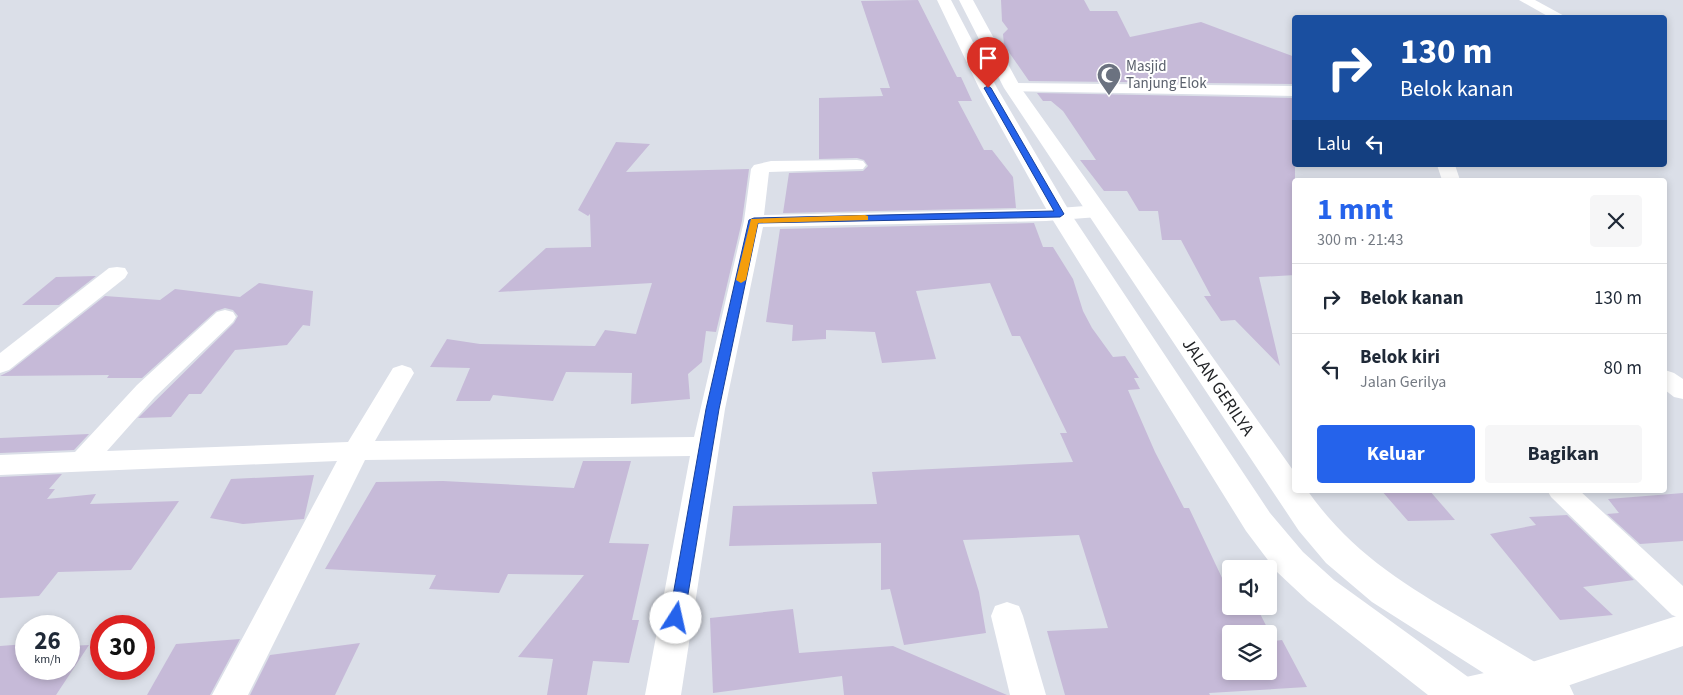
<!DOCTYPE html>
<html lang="id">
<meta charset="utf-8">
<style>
:root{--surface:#fff;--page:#f6f6f7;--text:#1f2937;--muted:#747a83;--line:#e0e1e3;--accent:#2563eb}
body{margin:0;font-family:"Source Sans 3",sans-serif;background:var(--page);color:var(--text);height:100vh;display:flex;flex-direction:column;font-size:19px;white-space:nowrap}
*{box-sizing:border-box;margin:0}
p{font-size:16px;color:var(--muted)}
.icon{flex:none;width:28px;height:28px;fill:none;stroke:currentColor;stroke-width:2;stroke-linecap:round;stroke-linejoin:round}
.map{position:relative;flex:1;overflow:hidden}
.sheet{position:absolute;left:1292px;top:178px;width:375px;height:315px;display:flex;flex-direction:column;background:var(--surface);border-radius:5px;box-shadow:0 2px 8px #0003}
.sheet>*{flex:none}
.hud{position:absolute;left:1292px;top:15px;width:375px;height:152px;border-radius:5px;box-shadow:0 2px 8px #0003;background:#1a4fa0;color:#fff;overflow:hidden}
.tools{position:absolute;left:1222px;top:560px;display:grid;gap:10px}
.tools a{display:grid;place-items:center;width:55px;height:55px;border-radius:5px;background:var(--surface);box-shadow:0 2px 8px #0003;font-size:25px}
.speed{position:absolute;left:15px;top:615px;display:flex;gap:10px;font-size:25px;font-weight:700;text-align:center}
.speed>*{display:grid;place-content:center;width:65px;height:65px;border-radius:50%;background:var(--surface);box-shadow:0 2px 8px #0003;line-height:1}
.speed small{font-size:12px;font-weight:400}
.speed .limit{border:8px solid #d22;background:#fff;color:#111}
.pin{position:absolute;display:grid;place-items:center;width:42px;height:42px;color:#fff;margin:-51px -21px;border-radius:50% 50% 50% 0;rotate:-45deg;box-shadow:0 0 5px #0007}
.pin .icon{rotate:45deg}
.me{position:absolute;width:55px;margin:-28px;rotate:10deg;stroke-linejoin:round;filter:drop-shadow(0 0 4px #0008)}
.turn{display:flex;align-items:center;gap:18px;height:105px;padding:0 25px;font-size:22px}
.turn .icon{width:65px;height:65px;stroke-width:2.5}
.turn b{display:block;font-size:35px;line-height:42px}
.then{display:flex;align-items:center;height:48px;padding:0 25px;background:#0003;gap:10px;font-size:19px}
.round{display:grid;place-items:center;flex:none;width:52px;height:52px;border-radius:5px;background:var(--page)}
.head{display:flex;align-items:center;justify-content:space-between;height:85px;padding:0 25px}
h1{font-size:30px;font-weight:700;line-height:38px;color:var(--accent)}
.primary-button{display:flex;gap:10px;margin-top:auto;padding:10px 25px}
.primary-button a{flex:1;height:58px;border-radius:5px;background:var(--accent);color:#fff;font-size:20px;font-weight:700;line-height:58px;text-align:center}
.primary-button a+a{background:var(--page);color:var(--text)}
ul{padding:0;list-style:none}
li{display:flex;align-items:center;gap:15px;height:70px;padding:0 25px;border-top:1px solid var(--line)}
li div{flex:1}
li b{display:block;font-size:19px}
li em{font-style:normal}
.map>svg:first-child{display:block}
</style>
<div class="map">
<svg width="1683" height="695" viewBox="0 0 1683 695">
<rect width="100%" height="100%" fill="#dbdfe8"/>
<g fill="#c6bad8" fill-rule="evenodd">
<polygon points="918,0 957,77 961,77 972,101 958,101 984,150 992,150 1013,177 1016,208 783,213 789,173 863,171 868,166 864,160 857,158 819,159 819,98 883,96 880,88 890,88 861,1"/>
<polygon points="1001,0 1084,0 1090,11 1117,11 1130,37 1201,22 1295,57 1295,84 1029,81 1004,45 1003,34 1008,29 1002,21"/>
<polygon points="1037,93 1295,98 1295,275 1259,277 1280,366 1235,320 1221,321 1204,296 1211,296 1181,240 1162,240 1158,211 1139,211 1127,191 1104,191 1080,160 1096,160 1063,111 1051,101 1043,101"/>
<polygon points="616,142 650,144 626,172 749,169 742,221 716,332 706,331 702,362 688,374 690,399 631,404 632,373 566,372 553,401 493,395 490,401 456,401 470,368 430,367 447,339 480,344 595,346 605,330 636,334 652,283 498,292 546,248 591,247 590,214 588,216 578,210"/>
<path d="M 1034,223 L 1043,247 L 1053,247 L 1073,279 L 1083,311 L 1092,328 L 1113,357 L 1125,356 L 1139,378 L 1134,378 L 1140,389 L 1128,390 L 1155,452 L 1184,508 L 1189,508 L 1223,580 L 1231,579 L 1231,606 L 1256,606 L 1274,641 L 1282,640 L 1307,687 L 1209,693 L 1210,695 L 1065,695 L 1047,631 L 1108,628 L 1079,535 L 963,540 L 979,592 L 986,633 L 904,645 L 890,589 L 881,590 L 881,543 L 729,546 L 733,506 L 877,504 L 872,472 L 1073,462 L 1060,433 L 1067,433 L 1020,336 L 1012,336 L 990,283 L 916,291 L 936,359 L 882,363 L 875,332 L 826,330 L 826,339 L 792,341 L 793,325 L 766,322 L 780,229 ZM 1231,634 L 1269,634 L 1269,671 L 1231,671 Z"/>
<polygon points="96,276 59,305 22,305 56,277"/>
<polygon points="259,283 313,291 310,326 303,325 287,345 235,350 201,394 189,394 171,417 138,418 234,323 238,316 233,310 225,308 216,311 142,378 107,378 109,375 0,376 10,371 105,296 160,300 175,289 240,297"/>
<polygon points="89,434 74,450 0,453 0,438"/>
<polygon points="583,461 631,461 609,543 649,544 632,620 639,620 629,663 593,661 587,695 547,695 553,659 518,657 584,575 508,574 499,593 429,589 436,575 325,569 376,482 443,481 574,488"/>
<polygon points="62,474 49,489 55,489 47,499 96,494 90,504 179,501 131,570 58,572 39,596 0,598 0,477"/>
<polygon points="314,475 304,519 243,524 210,518 231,479"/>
<polygon points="1381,490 1429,490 1455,520 1408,521"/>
<polygon points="1683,493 1683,541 1640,544 1607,514 1619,513 1608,499"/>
<polygon points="1567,515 1634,580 1583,587 1613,615 1560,620 1490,534 1536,525 1529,517"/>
<polygon points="793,609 799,653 893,646 1007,695 844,695 842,676 713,693 710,618"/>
<polygon points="240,639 210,695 147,695 176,644"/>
<polygon points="360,643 335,695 250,695 270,655"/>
<polygon points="26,644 26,669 69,669 69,646 89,645 56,695 0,695 0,646"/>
</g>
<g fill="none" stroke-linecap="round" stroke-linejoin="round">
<g fill="#fff" fill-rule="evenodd">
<polygon points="1519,0 1535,0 1568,18 1551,18"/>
<polygon points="1013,83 1295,86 1295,96 1008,91 1005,88"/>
<polygon points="857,160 863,161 866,165 863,169 769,172 764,215 1046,209 1098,205 1105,207 1108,211 1105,215 1098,217 1046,221 763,227 725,409 681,695 645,695 690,456 365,460 248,695 212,695 337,461 0,475 0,455 75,452 137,385 217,312 225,310 233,312 236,317 233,322 155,397 107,451 348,442 393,368 402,365 411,368 414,373 375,441 694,437 744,221 751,169 754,165 771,161"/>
<polygon points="1437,165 1455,165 1460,180 1442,180"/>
<polygon points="117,267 125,268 128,273 125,278 9,370 0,373 0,353 109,268"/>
<polygon points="1665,370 1674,373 1683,379 1683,399 1674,397 1665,390"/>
<polygon points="1547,490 1579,490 1683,586 1683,619 1672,615 1551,497"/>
<polygon points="1007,602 1019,606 1023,616 1046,695 1010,695 991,616 995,606"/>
</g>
<polygon fill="#fff" fill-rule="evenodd" points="1683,614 1683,646 1541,695 1445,695 1451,682 1466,677 1529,663"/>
<g fill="#fff" fill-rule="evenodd">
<polygon points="937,0 951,0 997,88 1071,214 1270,513 1303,552 1334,580 1475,682 1481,695 1428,695 1308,601 1277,572 1246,531 1049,214 979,88"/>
<path d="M 959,0 L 973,0 L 1021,88 L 1295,473 L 1295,490 L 1307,490 C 1350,551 1400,582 1463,619 C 1498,640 1533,661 1568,682 L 1574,695 L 1518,695 L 1372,602 L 1326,563 L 1299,531 L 1004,88 Z"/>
</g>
</g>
<polygon fill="#2563eb" stroke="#184099" points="988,86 991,88 1064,214 1060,217 758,223 719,409 684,618 682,623 676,625 671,623 669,618 706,409 749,220 754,218 1054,211 984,88"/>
<polygon fill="#f59e0b" points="865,215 868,216 868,220 758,223 746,280 741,283 736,280 751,219"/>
<defs>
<symbol id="mosque-pin" viewBox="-11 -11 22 30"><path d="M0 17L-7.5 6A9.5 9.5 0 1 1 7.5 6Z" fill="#6b7280" stroke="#fff"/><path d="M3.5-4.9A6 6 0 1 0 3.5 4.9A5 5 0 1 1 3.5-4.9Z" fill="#fff"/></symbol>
</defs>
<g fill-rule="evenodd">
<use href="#mosque-pin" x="1095" y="61" width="28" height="38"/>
</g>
<g text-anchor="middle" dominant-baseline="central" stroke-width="4" stroke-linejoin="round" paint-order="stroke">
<g font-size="15" fill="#5b616d" stroke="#fff" text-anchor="start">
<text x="1126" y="66">Masjid<tspan x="1126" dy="17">Tanjung Elok</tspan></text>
</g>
<g font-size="18" fill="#1f2124" stroke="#fff">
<text transform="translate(1218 387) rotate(56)">JALAN GERILYA</text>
</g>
</g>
</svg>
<div class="tools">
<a><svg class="icon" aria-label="sound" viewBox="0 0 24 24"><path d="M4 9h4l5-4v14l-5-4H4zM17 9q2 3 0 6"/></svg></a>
<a><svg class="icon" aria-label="layers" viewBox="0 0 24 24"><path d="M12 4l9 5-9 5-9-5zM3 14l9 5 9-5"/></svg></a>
</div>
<div class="speed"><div>26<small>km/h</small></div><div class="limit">30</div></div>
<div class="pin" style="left:988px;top:88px;background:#d93025"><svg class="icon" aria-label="arrive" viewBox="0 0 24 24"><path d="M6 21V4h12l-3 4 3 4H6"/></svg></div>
<svg class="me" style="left:676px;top:618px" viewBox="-20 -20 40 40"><circle r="19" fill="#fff"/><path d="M0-13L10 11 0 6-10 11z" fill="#2563eb"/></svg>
<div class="hud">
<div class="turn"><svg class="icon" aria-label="right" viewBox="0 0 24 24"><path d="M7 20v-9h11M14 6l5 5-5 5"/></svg><div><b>130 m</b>Belok kanan</div></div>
<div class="then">Lalu<svg class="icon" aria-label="left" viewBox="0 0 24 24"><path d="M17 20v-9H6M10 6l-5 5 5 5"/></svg></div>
</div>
<section class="sheet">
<div class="head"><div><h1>1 mnt</h1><p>300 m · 21:43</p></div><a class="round"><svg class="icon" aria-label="close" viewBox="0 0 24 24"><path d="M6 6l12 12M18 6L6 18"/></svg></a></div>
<ul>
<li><svg class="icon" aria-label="right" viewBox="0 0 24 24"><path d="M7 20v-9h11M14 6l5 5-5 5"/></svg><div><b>Belok kanan</b></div><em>130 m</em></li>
<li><svg class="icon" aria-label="left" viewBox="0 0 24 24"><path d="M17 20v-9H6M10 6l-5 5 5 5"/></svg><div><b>Belok kiri</b><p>Jalan Gerilya</p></div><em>80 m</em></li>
</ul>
<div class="primary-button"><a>Keluar</a><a>Bagikan</a></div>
</section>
</div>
